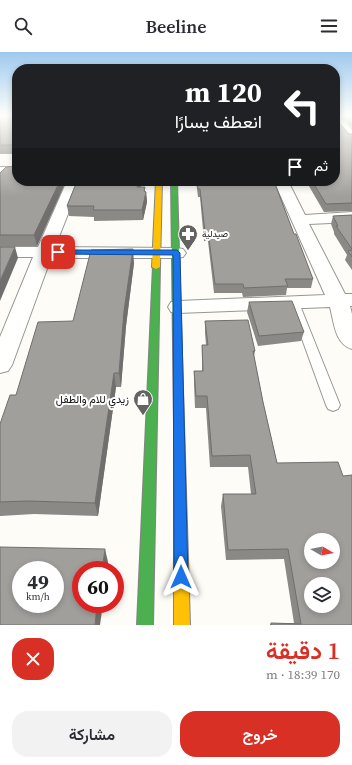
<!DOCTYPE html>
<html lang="ar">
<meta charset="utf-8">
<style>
:root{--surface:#fff;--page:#f2f2f3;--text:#2b2b33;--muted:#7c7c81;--accent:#d93025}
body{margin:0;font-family:"Source Serif 4",Vazirmatn,serif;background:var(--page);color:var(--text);direction:rtl;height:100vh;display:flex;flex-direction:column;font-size:15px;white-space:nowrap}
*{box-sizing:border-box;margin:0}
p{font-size:13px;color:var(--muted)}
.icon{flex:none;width:22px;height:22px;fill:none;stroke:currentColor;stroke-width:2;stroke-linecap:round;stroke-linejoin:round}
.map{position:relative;height:573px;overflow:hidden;direction:ltr}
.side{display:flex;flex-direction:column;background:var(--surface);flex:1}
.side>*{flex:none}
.hud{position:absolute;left:12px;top:12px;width:328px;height:122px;border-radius:16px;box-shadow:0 2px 6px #0003;direction:rtl;background:#202124;color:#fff;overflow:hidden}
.needle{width:26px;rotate:99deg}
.controls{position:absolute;left:304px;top:481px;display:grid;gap:8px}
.controls a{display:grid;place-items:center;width:36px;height:36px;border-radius:50%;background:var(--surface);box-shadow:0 2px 6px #0003;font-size:20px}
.speed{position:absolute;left:12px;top:509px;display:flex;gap:8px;font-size:20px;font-weight:700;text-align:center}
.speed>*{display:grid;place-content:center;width:52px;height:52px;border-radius:50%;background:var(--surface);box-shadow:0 2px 6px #0003;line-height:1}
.speed small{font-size:10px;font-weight:400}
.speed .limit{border:6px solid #d22;background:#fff;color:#111}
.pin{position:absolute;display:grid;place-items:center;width:34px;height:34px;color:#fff;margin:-17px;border-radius:8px;box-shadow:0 2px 6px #0006}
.me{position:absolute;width:44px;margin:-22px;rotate:0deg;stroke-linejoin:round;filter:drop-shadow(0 0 3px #0008)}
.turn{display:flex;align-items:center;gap:14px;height:84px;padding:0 12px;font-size:18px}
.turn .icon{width:52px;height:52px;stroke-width:2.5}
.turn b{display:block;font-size:28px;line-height:34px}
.then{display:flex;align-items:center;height:38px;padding:0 12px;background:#0003;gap:8px;font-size:15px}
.round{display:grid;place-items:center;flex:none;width:42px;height:42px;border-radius:16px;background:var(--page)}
.head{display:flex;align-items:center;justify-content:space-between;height:68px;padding:0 12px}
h1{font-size:24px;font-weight:600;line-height:30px;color:var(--accent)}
.primary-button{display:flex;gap:8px;margin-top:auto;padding:8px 12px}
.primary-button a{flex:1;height:46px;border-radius:16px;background:var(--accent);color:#fff;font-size:16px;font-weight:600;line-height:46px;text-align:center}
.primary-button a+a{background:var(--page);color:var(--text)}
header{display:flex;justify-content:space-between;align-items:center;height:52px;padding:0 12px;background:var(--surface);font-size:18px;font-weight:600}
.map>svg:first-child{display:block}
</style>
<header><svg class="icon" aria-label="menu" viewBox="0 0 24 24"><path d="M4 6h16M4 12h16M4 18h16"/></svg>Beeline<svg class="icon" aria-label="search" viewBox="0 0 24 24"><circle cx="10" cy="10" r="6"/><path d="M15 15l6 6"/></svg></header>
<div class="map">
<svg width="352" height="573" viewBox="0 0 352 573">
<rect width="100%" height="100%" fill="#fdfcf7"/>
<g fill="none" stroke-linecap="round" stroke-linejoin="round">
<defs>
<polygon id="lane" points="294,248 298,249 299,251 340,353 338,357 333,359 328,357 326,353 289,251 290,249"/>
<g id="street">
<polygon points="335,64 339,64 352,78 352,88 348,87 335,72"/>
<rect x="0" y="115" width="17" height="8"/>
<polygon points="67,129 81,129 55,195 177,196 183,197 186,201 183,205 177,206 51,206 12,313 8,319 0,321 0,285 33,205 0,205 0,195 38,195"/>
<path d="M 274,129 L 288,129 L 305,163 L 352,160 L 352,170 L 309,172 L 345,242 L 352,242 L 352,254 L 350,254 L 352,262 L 352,297 C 335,292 334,271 330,255 L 178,261 L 171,260 L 168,255 L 171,250 L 178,249 L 325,243 Z"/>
</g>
<g id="fast">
<polygon points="171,129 177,129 184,372 183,375 179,376 175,375 174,372"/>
<polygon points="153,213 156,213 160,215 153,573 137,573"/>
</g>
<g id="slow">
<polygon points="156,129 162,129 160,215 156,217 152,215"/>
<polygon points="179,368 183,369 184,372 190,573 174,573 174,372 175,369"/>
</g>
</defs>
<use href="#lane" stroke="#979795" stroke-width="2"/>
<use href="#street" stroke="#979795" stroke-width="2"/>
<use href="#fast" stroke="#858482" stroke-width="2"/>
<use href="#slow" stroke="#858482" stroke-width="2"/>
<use href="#lane" fill="#fffffe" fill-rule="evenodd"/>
<use href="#street" fill="#fffffe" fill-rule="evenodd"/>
<use href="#fast" fill="#4caf50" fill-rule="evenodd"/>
<use href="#slow" fill="#ffc107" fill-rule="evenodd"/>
</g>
<g fill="#8a8986">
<polygon points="17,64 17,102 0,102 0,65"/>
<polygon points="341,64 352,64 352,76"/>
<polygon points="335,66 349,82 352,82 352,159 324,160 306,129 335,129"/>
<polygon points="16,114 17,129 66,129 37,194 0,194 0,121"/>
<polygon points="77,129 140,129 141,135 146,140 147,150 143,168 94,169 94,165 69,164 67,154"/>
<polygon points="196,129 274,129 294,182 313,227 311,236 287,236 286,243 243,245 242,241 214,241 208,189 204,189 200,145 198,145"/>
<polygon points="352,163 352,218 345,208 347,203 334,182 334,180 331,172 333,164"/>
<polygon points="134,211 126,274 121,335 116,335 98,464 34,462 0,464 0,372 73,269"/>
<polygon points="249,250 304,280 301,289 258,294 247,260"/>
<polygon points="205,269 255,299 254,304 263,350 277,411 352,573 270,573 271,571 294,571 284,507 226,508 221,454 223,442 251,442 248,415 210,415 206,356 195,356 194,332 194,319 202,319 202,293 206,293 205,281"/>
</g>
<g fill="#716f6d">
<polygon points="60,129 66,129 37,194 34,183"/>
<polygon points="139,129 140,129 141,136 137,135"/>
<polygon points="145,135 145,144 146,140 147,150 143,168 142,158"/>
<polygon points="15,195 18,206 0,249 0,229"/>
<polygon points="133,197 134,211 126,274 121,335 119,321 124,259"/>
<polygon points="114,321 116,335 98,464 95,451"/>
<polygon points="105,497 108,510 107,518 102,518"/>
<polygon points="97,552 103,552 100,573 95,573"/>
</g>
<g fill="#a19f9c" stroke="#716f6d" fill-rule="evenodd">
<polygon points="1,64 17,64 17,93 0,93 0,65"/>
<polygon points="335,64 335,66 349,82 352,82 352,151 326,152 312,129 335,129"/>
<polygon points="348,64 352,64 352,68"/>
<polygon points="17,103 17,129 60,129 34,183 0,183 0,121 6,115 16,114 15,104"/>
<polygon points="77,129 139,129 137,135 145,135 144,139 146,140 142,158 93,158 94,154 67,154"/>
<polygon points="197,129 274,129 294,182 296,182 313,227 285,227 288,234 244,236 243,232 215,232 208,180 205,180 200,137 198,137"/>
<polygon points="352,163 352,197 336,174 338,174 333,164"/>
<polygon points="0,195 15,195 0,229"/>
<polygon points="133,197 124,259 119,321 114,321 95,451 28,449 0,450 0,372 10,343 16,343 38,270 73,269 91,198"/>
<polygon points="352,198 352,205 348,199"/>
<polygon points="292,249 304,280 259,284 249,250"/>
<path d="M 248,268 L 255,299 L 253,299 L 263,350 L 277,411 L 338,410 L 343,424 L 352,423 L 352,573 L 271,573 L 271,571 L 301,572 L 288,497 L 228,498 L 223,442 L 256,442 L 250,403 L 212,404 L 207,344 L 196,344 L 194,319 L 203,319 L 202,293 L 208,293 L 205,269 ZM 311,488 L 333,488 L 333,510 L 311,510 ZM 311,532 L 333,532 L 333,554 L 311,554 Z"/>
<path d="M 0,495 L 105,497 L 102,518 L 81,518 L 81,552 L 97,552 L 95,573 L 0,573 ZM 21,518 L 55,518 L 55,552 L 21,552 Z"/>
</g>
<linearGradient id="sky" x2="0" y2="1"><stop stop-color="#9dc9ee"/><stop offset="0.44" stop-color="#fefefb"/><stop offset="1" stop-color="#fefefb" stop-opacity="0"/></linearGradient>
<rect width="352" height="144" fill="url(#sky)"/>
<polygon fill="#1a73e8" stroke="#114b97" points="58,198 177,198 180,201 188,525 186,530 181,532 176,530 174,525 173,203 55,202 55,199"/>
<defs>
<symbol id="pharmacy-pin" viewBox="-11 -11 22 30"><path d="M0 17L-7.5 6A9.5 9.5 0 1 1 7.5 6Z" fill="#646362" stroke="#fff"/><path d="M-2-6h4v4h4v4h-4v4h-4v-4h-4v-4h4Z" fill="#fff"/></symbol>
<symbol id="shop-pin" viewBox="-11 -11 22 30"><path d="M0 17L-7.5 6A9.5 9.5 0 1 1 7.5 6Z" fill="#646362" stroke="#fff"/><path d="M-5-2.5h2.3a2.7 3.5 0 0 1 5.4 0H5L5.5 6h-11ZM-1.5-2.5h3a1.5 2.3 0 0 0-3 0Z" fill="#fff"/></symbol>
</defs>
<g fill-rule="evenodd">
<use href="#pharmacy-pin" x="177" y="171" width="22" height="30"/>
<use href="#shop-pin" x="132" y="336" width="22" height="30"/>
</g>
<g text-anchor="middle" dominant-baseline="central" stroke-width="4" stroke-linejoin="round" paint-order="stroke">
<g font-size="9" fill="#111" stroke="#fff" text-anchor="start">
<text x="202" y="182">صيدلية</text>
</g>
<g font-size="11" fill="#111" stroke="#fff" text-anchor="end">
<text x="129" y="347">زيدي للام والطفل</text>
</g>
</g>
</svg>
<div class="controls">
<a><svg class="needle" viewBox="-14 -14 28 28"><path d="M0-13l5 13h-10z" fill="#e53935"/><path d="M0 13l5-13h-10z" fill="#7c7c81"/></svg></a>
<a><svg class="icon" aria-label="layers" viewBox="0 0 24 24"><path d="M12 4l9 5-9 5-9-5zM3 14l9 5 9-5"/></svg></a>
</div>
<div class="speed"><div>49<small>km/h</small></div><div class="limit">60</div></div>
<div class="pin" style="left:58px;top:200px;background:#d93025"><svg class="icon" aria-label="arrive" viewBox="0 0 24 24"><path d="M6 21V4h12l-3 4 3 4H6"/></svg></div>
<svg class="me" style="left:181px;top:525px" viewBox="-20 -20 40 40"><path d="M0-17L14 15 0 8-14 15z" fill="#1a73e8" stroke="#fff" stroke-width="4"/></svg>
<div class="hud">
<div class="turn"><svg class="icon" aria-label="left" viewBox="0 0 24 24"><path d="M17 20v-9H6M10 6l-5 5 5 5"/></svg><div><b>120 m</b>انعطف يسارًا</div></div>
<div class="then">ثم<svg class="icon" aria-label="arrive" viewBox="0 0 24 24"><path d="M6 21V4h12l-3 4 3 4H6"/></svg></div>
</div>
</div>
<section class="side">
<div class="head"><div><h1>1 دقيقة</h1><p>170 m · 18:39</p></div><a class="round" style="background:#d93025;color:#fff"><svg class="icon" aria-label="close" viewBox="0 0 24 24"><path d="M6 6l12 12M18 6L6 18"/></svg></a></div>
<div class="primary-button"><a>خروج</a><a>مشاركة</a></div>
</section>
